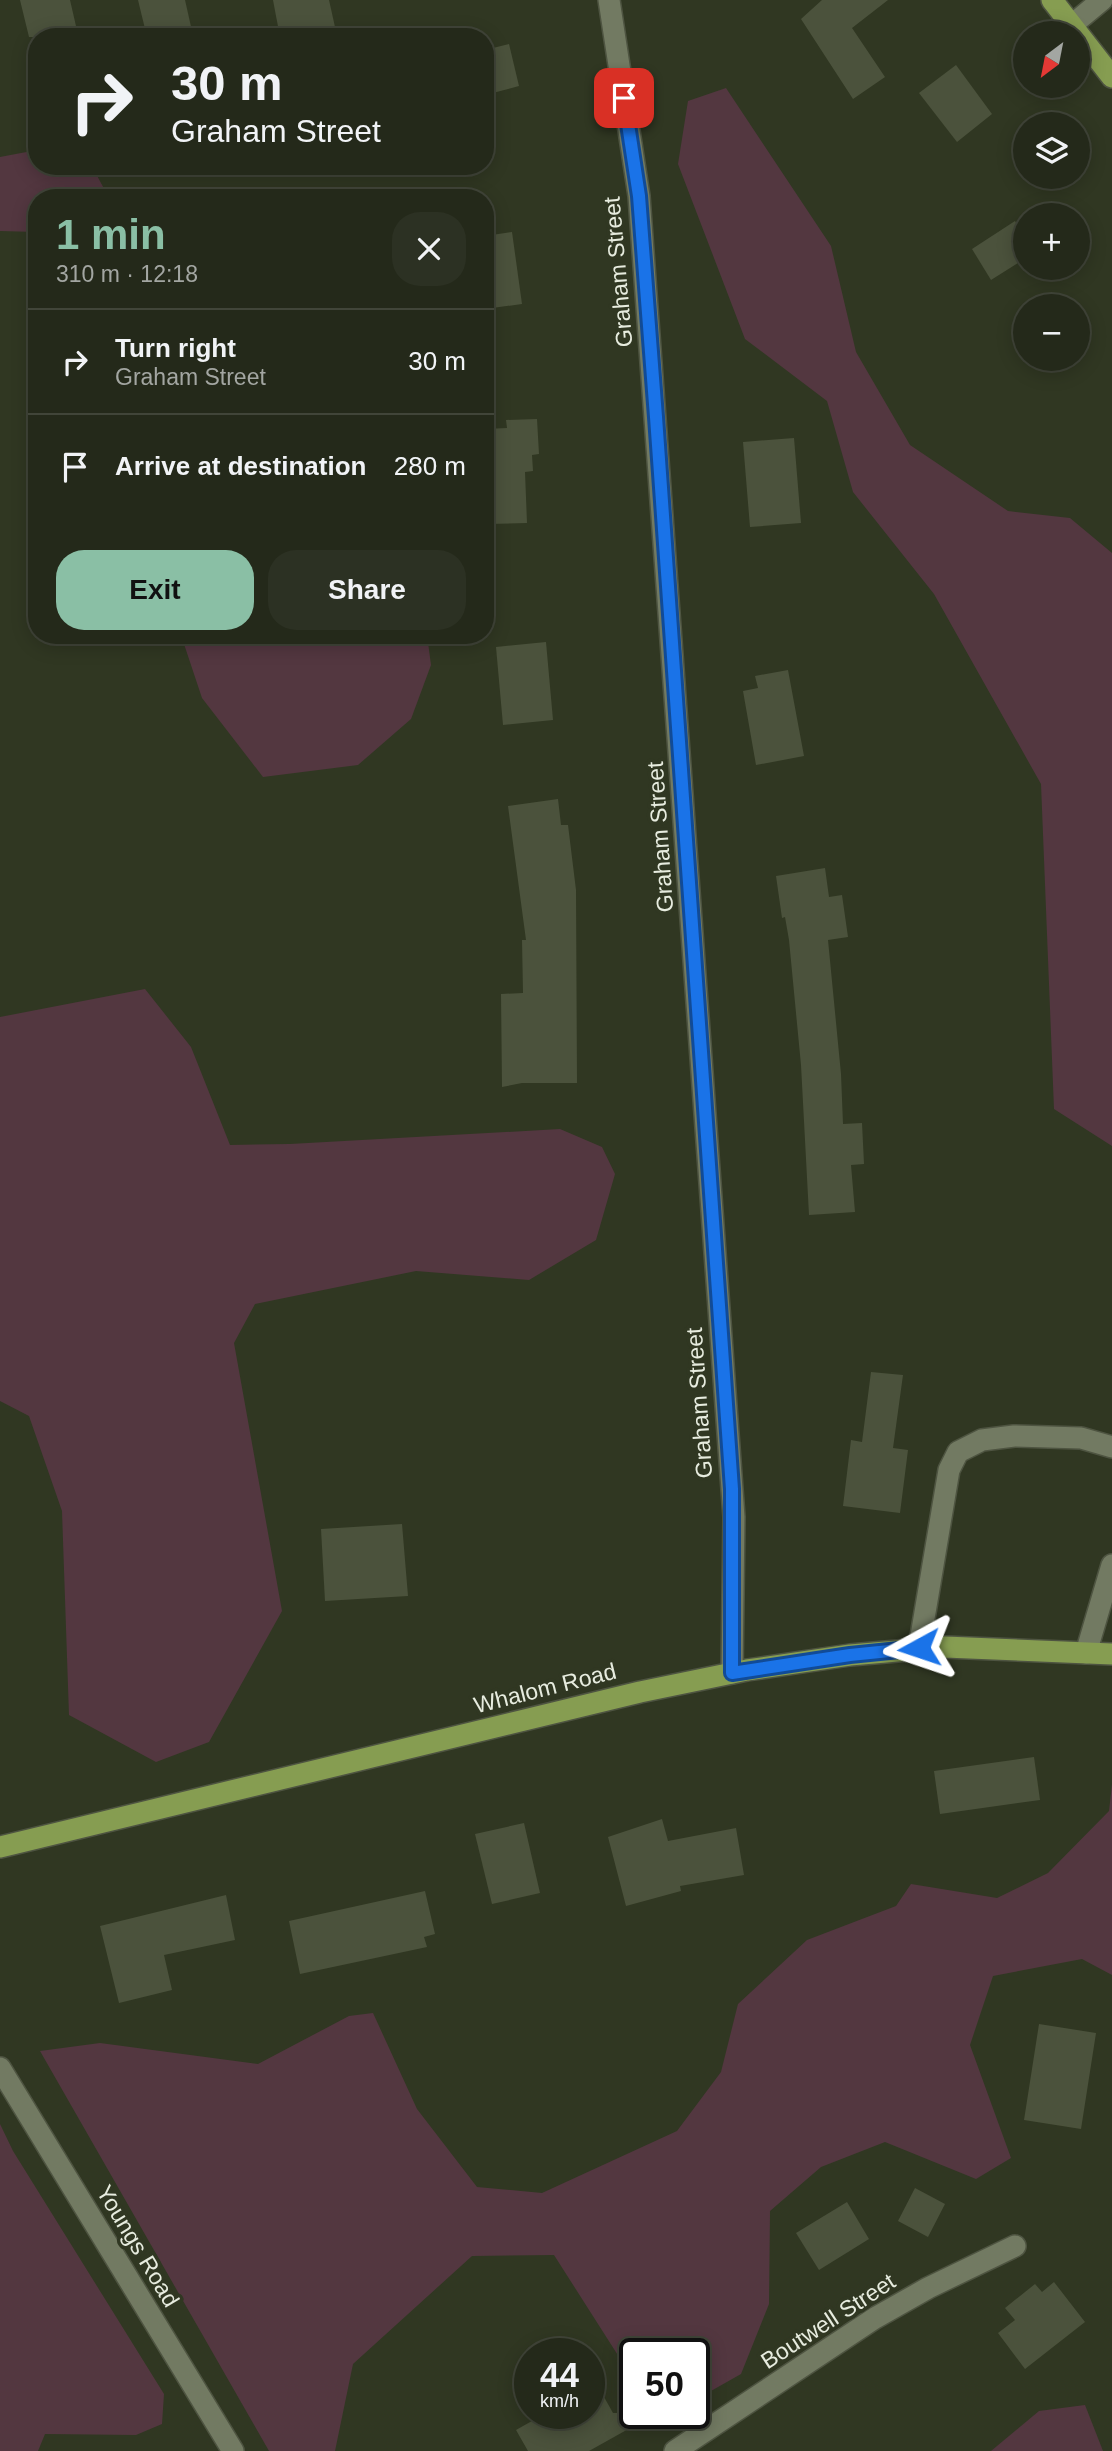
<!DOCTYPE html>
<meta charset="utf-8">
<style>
:root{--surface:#24291a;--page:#2c3123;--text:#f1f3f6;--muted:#a3a6a2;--line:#414539;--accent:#8abfa5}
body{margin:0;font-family:Helvetica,sans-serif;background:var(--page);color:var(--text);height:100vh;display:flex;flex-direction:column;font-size:26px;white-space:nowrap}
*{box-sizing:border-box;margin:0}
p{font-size:23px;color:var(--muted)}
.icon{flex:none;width:38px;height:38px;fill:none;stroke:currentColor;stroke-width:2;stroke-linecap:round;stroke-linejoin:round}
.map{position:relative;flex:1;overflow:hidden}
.side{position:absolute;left:28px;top:189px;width:466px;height:455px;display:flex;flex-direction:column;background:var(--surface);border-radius:28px;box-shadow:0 4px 18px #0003,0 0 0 2px var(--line)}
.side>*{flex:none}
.top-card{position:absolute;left:28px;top:28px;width:466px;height:147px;border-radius:28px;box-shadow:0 4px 18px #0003,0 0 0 2px var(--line);background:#24291a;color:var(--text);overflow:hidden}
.needle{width:46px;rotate:212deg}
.fabs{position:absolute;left:1013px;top:21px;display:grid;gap:14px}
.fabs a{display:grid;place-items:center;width:77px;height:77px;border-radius:50%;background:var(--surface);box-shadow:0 4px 18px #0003,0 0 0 2px var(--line);font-size:35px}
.speed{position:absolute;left:514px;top:2338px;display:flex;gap:14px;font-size:35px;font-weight:700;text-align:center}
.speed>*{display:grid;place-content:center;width:91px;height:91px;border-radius:50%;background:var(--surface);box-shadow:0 4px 18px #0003,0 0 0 2px var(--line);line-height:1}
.speed small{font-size:18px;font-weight:400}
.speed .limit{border:4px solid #111;border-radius:10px;background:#fff;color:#111}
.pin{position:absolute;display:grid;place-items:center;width:60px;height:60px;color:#fff;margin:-30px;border-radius:14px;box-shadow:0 4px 10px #0006}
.me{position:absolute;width:77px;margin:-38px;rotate:265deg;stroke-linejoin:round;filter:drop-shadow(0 0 5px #0008)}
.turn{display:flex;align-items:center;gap:24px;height:147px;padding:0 28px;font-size:32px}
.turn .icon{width:91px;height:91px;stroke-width:2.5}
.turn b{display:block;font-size:49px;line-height:60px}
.round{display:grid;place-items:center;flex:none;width:74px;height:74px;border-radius:28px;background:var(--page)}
.summary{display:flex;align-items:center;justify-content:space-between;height:119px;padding:0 28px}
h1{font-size:42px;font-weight:700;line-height:52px;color:var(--accent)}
.button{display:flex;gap:14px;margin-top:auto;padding:14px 28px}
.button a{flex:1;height:80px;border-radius:28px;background:var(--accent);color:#111;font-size:28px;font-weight:700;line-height:80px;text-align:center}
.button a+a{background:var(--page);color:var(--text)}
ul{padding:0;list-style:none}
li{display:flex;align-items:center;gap:21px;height:105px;padding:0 28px;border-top:2px solid var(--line)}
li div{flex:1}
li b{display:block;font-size:26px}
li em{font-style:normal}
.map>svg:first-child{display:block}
</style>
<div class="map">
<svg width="1112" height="2451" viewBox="0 0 1112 2451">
<rect width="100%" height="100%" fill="#303722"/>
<g fill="#533740">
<polygon points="726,88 831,246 856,352 910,445 1008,511 1070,518 1112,553 1112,1146 1054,1109 1041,784 934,594 853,492 827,401 745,339 678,164 688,101"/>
<polygon points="37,150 37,166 86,166 94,170 109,198 37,198 37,232 0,231 0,157"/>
<polygon points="181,635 427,635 431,665 411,719 358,765 263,777 202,698"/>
<polygon points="145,989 191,1047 230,1145 290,1144 560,1129 602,1147 615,1174 596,1240 529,1280 416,1271 255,1304 234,1343 282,1611 209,1742 156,1762 69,1715 62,1511 29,1416 0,1401 0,1017"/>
<polygon points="1112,1784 1112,1975 1082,1959 993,1976 970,2045 1011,2158 976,2179 885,2142 821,2167 770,2211 769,2304 741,2374 695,2400 695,2354 635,2354 635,2382 554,2255 472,2256 353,2364 335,2451 269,2451 40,2051 100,2043 258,2064 349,2016 373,2013 417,2109 477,2187 542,2193 677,2131 721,2072 738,2004 807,1940 896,1906 911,1884 997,1898 1048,1873 1109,1811"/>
<polygon points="0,2124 13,2151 164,2394 162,2424 136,2435 45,2434 38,2451 0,2451"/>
<polygon points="1085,2405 1103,2451 991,2451 1039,2411"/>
</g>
<g fill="#4b523c">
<polygon points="20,0 70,0 76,26 58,31 59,37 29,37"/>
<polygon points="138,0 185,0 192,31 168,37 147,37"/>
<polygon points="273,0 329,0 335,27 280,37"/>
<polygon points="822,0 888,0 852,28 885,77 853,99 801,19"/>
<polygon points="509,44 519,86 485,95 485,50"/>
<polygon points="956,65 992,114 957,142 919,93"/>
<polygon points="1015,221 1026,238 1026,258 991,280 972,249"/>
<polygon points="512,232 522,304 485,309 485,236"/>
<polygon points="537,419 539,454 532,455 533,471 525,472 527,523 488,524 485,429 507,428 506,420"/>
<polygon points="794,438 801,523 750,527 743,442"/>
<polygon points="546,642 553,720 503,725 496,647"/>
<polygon points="788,670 804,756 756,765 743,691 758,688 755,676"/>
<polygon points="558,799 561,825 568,825 576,890 577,1083 522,1083 502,1087 501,994 523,993 522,940 526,940 508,806"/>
<polygon points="825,868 829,897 842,895 848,937 828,940 841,1074 843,1124 862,1123 864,1164 851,1165 855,1212 809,1215 801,1065 789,940 785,917 782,918 776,876"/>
<polygon points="871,1372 903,1375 893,1448 908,1450 900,1513 843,1506 851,1440 862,1442"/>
<polygon points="402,1524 408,1596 325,1601 321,1529"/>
<polygon points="1034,1757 1040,1800 940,1814 934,1771"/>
<polygon points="662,1819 668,1841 736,1828 744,1875 680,1886 681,1891 626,1906 608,1837"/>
<polygon points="524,1823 540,1893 492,1904 475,1834"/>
<polygon points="425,1891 435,1934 424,1937 427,1947 300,1974 289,1921"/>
<polygon points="226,1895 235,1940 164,1955 172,1990 119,2003 100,1926"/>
<polygon points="1039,2024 1096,2033 1081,2129 1024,2120"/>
<polygon points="915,2188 945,2204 928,2237 898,2221"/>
<polygon points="847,2202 869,2239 819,2270 796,2233"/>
<polygon points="1054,2282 1085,2322 1025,2369 998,2333 1015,2320 1005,2308 1035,2284 1042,2292"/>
<polygon points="590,2372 613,2413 657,2413 589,2451 528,2451 516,2430 546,2413 590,2413"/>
</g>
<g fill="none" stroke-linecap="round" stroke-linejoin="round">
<defs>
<g id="minor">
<polyline points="609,0 639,196 734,1517 732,1673"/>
<polyline points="1072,25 1102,0"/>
<polyline points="919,1648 949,1470 958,1452 982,1440 1014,1436 1081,1438 1112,1447"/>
<polyline points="1086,1653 1112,1565"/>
<polyline points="0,2068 233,2451"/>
<polyline points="675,2451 875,2318 928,2288 1015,2246"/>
</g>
<g id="major">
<polyline points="1052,0 1112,77"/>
<polyline points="0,1847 640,1692 747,1670 850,1655 945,1647 1112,1654"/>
</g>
</defs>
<use href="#minor" stroke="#4e5441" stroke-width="24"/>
<use href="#major" stroke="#4e5441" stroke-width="24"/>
<use href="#minor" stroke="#727a62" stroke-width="21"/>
<use href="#major" stroke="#869d51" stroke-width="21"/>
</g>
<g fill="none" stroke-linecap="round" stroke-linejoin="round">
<defs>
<polyline id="route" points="624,98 639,196 656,417 732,1489 732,1673 850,1655 919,1648"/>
</defs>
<use href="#route" stroke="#114b97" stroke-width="18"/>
<use href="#route" stroke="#1a73e8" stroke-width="12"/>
</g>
<g text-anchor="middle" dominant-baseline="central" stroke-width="7" stroke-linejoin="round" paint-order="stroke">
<g font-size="23" fill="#e7ecdf" stroke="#303722">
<text transform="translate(618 272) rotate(-95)">Graham Street</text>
<text transform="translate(660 837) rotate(-94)">Graham Street</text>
<text transform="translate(699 1403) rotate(-94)">Graham Street</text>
<text transform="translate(545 1688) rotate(-14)">Whalom Road</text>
<text transform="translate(138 2246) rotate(59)">Youngs Road</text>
<text transform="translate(828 2321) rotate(-33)">Boutwell Street</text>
</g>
</g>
</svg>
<div class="fabs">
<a><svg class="needle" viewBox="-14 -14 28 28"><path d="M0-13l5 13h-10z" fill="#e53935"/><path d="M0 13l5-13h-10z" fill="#a3a6a2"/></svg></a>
<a><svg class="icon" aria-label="layers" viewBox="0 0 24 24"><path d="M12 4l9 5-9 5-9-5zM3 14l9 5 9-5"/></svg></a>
<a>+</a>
<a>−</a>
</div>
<div class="speed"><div>44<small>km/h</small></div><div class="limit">50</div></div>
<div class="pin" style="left:624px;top:98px;background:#d93025"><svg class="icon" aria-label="arrive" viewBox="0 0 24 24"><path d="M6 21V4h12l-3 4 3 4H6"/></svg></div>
<svg class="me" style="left:919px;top:1648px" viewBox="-20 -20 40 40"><path d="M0-17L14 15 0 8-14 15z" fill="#1a73e8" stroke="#fff" stroke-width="4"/></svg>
<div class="top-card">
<div class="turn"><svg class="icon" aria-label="right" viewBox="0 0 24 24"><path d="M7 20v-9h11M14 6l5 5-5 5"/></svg><div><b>30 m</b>Graham Street</div></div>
</div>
<section class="side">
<div class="summary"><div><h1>1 min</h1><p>310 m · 12:18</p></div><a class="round"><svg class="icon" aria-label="close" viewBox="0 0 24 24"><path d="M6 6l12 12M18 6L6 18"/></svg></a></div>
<ul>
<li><svg class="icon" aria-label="right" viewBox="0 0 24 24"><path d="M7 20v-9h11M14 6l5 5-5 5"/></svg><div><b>Turn right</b><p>Graham Street</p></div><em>30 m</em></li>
<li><svg class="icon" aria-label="arrive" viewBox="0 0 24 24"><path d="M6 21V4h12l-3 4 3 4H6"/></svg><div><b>Arrive at destination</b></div><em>280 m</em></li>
</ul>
<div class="button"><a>Exit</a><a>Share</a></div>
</section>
</div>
